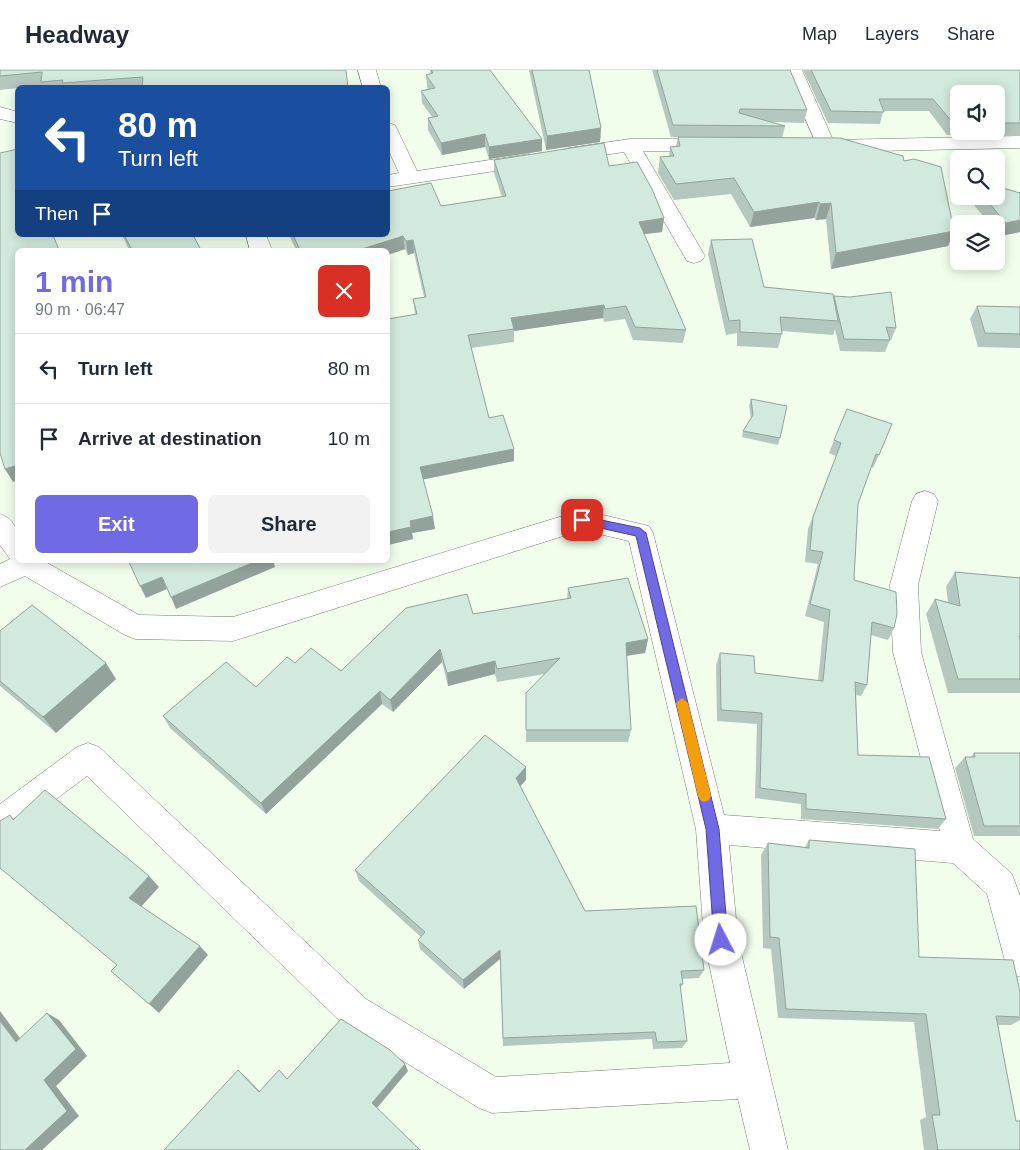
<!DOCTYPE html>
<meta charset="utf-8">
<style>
:root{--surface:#fff;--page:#f2f2f3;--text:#1f2937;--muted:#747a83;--line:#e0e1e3;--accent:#706ae4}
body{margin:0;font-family:Arial,sans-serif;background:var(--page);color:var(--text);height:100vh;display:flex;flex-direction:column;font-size:19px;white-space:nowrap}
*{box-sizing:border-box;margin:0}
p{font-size:16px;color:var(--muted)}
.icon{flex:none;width:28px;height:28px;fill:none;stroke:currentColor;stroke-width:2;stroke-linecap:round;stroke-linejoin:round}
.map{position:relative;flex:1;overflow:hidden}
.details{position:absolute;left:15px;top:178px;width:375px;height:315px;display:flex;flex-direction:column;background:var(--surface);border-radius:8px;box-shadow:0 2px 12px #0003}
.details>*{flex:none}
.banner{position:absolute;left:15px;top:15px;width:375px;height:152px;border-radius:8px;box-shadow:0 2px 12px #0003;background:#1a4fa0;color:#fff;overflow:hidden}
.tools{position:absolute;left:950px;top:15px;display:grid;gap:10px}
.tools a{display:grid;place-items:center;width:55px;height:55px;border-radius:8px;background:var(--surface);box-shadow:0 2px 12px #0003;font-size:25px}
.pin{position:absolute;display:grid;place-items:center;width:42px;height:42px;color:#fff;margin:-21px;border-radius:10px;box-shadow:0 2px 8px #0006}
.me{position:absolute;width:55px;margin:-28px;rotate:355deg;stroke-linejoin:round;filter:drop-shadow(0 0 4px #0008)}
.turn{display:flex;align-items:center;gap:18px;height:105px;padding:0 20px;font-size:22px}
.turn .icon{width:65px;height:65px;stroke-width:2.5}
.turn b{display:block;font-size:35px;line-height:42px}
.then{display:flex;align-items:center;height:48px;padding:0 20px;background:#0003;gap:10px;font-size:19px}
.round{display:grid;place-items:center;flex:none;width:52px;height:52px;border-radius:8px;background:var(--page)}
.overview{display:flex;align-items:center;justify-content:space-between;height:85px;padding:0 20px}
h1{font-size:30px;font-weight:600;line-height:38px;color:var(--accent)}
.button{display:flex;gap:10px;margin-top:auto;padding:10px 20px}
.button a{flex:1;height:58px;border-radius:8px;background:var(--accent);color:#fff;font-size:20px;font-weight:600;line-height:58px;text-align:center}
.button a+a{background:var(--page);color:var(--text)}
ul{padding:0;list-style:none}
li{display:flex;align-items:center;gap:15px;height:70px;padding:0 20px;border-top:1px solid var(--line)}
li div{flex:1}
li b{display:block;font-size:19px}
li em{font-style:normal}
header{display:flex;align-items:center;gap:30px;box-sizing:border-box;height:70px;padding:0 25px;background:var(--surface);border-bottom:1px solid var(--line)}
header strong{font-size:24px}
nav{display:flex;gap:28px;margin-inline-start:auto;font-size:18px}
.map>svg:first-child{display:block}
</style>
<header>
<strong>Headway</strong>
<nav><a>Map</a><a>Layers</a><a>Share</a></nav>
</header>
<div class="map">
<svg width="1020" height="1080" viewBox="0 0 1020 1080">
<rect width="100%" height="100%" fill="#f1feec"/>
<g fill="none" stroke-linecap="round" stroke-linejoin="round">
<defs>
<g id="minor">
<polygon points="358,0 376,0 381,18 363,18"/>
<polygon points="784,0 802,0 833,70 1020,66 1020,78 826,82 819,80"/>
<polygon points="0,37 18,42 18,53 0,49"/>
<polygon points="388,53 395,55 397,59 417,101 529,84 536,86 539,90 536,94 529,96 388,117 388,105 399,103 388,79"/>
<polygon points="630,69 713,69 720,71 723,75 720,79 713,81 643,81 705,186 701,191 694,193 687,191 624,82 569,90 562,88 559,84 562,80 569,78"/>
<polygon points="246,165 266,165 272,180 250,180"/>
<path d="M 925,421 L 934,424 L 938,431 L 918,515 L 921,582 L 973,769 L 1012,804 L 1020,826 L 1020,907 L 1008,902 L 987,824 L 953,793 L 729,775 L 738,870 L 788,1080 L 750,1080 L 738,1029 L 492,1043 L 479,1038 L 342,953 L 87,706 L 11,763 L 0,768 L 0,734 L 77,677 L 88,673 L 99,677 L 366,929 L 496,1007 L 730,993 L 704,870 L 696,759 L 629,471 L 582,460 L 233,571 L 135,569 L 125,565 L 25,506 L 0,517 L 0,494 L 10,489 L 0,475 L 0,444 C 21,451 18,471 18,490 L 42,490 L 139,545 L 233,547 L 582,440 L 649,456 L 653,463 L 724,745 L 940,761 L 893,582 L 890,515 L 912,431 L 916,424 Z"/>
</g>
</defs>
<use href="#minor" stroke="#758070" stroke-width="1"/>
<use href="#minor" fill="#fff" fill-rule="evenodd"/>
</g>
<g fill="#b5c8bf" fill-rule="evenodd">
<polygon points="0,0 348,18 43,18 42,16 18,18 0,20"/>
<polygon points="430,0 490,0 542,81 489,89 485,77 442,85 428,60 428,48 432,47 422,33 421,21 428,19 427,17 426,5 430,4"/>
<polygon points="529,0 589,0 601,58 600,72 546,80"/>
<polygon points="652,0 790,0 807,40 804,53 771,52 785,56 782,68 904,91 954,161 948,176 831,199 826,149 816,150 814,148 750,157 731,124 674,130 658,103 660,87 669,86 670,77 676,76 678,67 671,67"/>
<path d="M 803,0 L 1020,0 L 1020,66 L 947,65 L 929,41 L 883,41 L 880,54 L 828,53 ZM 959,24 L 996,24 L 996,61 L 959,61 Z"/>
<polygon points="494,90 609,96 664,148 662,162 644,164 686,260 683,273 633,270 625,249 604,252 603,248 514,261 514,272 471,278 489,348 514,379 514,391 423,409 435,459 412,463 413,469 388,475 415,244 413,229 424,227 414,183 408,185 405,179 388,185 388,180 296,180 289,165 388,165 441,136 502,127 494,103"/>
<polygon points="1020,123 1020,162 1000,166 996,162 996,154 990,154 966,126 996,126"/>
<polygon points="122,165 193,165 201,180 129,180"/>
<polygon points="711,170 764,217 834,227 834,226 896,258 891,270 890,270 885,282 840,281 835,259 833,265 781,261 782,264 778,278 737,276 737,263 726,265 708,184"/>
<polygon points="977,236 1020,237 1020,278 978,277 970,249"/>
<polygon points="751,329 780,368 778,375 742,367 743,361 751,349 749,336"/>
<polygon points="834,370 879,385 873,398 871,397 858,434 854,510 894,558 888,570 871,565 867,615 861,626 856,625 858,685 946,749 938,759 801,749 801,734 755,728 757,654 717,651 716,595 720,583 755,603 818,611 824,552 805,546 818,494 805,492 808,459 836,386 829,383"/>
<polygon points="955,502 1020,508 1020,623 948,623 926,544 935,529 948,532 946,517"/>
<polygon points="568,518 648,569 645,583 627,586 631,660 628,672 526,672 526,636 545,604 497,612 495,604 448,616 442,592 393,642 382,634 266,744 170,658 163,646 256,617 295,593 341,601 473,544 567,529"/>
<polygon points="0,561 116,609 56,663 0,616"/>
<polygon points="974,683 1020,683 1020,766 974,766 955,698 965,687 971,687"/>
<polygon points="526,697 526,710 520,716 585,841 704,900 699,908 682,909 683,914 680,918 687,971 682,978 653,979 652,969 503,976 500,889 464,919 420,879 418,870 421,867 359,811 355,800"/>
<polygon points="809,770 919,887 1020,922 1020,950 1011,955 998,955 1020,1080 924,1080 920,1050 926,1047 914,952 778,948 771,879 763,878 761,785 768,773 805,777"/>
</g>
<g fill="#93a39b">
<polygon points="601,58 600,72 546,80 547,66"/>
<polygon points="485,64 485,77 442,85 441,73"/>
<polygon points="542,69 542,81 489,89 489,77"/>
<polygon points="819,132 814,148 750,157 754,142"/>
<polygon points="831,133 826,149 816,150 820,134"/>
<polygon points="664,148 662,162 637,165 639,152"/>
<polygon points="1020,150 1020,162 1000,166 1006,153"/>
<polygon points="954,161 948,176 831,199 836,183"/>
<polygon points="403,166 405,179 388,185 388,180 359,180"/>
<polygon points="413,170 414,183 408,185 406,171"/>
<polygon points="604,235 603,248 514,261 511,248"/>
<polygon points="514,379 514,391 421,410 420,397"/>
<polygon points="18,395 18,410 13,412 5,399"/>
<polygon points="433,446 435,459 412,463 413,469 388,475 388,462 410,451"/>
<polygon points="259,490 273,490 275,497 176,539 171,527"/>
<polygon points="162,507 167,519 146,528 140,516"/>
<polygon points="648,569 645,583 624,586 626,573"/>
<polygon points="440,579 442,592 393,642 390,630"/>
<polygon points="495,591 495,604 448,616 447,603"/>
<polygon points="106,593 116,609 56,663 43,647"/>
<polygon points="380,621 382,634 266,744 261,733"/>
<polygon points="526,697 526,710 516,721 516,708"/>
<polygon points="149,806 159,817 139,839 129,828"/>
<polygon points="200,876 208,885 159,943 149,934"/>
<polygon points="500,880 500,889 464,919 463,910"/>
<polygon points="0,941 28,979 16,972 0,951"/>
<polygon points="47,943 59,950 87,986 56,1016 79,1046 42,1080 25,1080 44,1010"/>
<polygon points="405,994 408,1001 376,1039 372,1033"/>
<polygon points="238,1000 246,1007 267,1029 259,1022"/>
</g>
<g fill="#d2e9de" stroke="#93a39b">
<polygon points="0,0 346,0 348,18 142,18 143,7 62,13 63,10 41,12 42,2 0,6"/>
<polygon points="431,0 490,0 542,69 489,77 485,64 441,73 428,48 438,46 421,21 435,18 426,5 433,3"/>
<polygon points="532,0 589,0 601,58 547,66"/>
<polygon points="657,0 790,0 807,40 740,39 739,43 785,56 673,55"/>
<polygon points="811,0 1020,0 1020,53 996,53 996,24 959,24 959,53 952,52 933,29 879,29 884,42 831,41"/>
<polygon points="678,67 840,68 903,86 904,91 914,89 941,97 954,161 836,183 831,133 820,134 819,132 754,142 734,108 676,114 660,87 674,86 670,77 680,76"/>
<polygon points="604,73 609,96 637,92 652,119 664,148 639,152 686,260 635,257 626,236 605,239 604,235 511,248 514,259 468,265 489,348 503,345 514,379 420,397 433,446 410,451 411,457 388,462 388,249 417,244 413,229 426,227 413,170 406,171 403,166 359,180 300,180 293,165 388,165 388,121 431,113 441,136 506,126 494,90"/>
<polygon points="18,79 18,165 53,165 59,180 18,180 18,395 5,399 0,383 0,83"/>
<polygon points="996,116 1020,123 1020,150 1006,153 983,126 996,126"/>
<polygon points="124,165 193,165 201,180 132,180"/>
<polygon points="752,169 764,217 833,224 838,251 780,247 782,264 740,262 740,250 729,251 711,170"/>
<polygon points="891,222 896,258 886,257 890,270 844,269 834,226 850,227"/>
<polygon points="977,236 1020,237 1020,264 985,263"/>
<polygon points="751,329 787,336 780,368 743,361 753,345"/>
<polygon points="847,339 892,354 879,385 876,384 858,434 854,510 896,522 897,544 894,558 872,552 867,615 855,612 858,685 929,687 946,749 806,739 806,724 760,718 762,643 721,640 720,583 754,586 755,603 823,611 830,540 810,534 823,482 810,480 813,447 841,373 834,370"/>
<polygon points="128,490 259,490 171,527 162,507 140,516"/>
<polygon points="955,502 1020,508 1020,566 1019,566 1020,570 1020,609 958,609 935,529 960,536"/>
<polygon points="628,508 648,569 626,573 631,660 526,660 526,623 560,588 497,599 495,591 447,603 440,579 390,630 380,621 261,733 163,646 226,592 256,617 287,587 295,593 311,578 341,601 406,538 467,524 473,544 571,528 568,518"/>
<polygon points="32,535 106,593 43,647 0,611 0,561"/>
<polygon points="485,665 526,697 516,708 585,841 696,836 704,900 681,901 683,914 680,914 687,971 657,972 655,962 503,968 500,880 463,910 418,870 425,862 355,800"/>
<polygon points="974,683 1020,683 1020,756 984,756 965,687 975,687"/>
<polygon points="45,720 149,806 129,828 200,876 149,934 111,901 117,895 0,798 0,751 10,745 13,750"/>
<polygon points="809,770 915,779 919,887 1013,890 1020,922 1020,947 996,946 1016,1051 1020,1051 1020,1080 938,1080 932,1045 940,1045 926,944 786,939 779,868 770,867 768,773 809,778"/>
<polygon points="47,943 76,979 44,1010 67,1041 25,1080 0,1080 0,951 16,972"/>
<polygon points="341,949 390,980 405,994 372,1033 420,1080 164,1080 238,1000 259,1022 279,1000 287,1009"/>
</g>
<polygon fill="#706ae4" stroke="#494594" points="582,446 640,458 646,463 719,759 728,870 726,875 721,877 716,875 714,870 706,759 636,466 578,453 577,450"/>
<polygon fill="#f59e0b" points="682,628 688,633 711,726 709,730 704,732 700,730 698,726 676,633"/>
</svg>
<div class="tools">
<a><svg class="icon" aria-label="sound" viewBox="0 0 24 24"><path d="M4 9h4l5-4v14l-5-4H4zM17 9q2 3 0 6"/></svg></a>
<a><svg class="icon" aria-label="search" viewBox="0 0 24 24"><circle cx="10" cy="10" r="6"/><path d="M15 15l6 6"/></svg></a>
<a><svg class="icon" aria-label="layers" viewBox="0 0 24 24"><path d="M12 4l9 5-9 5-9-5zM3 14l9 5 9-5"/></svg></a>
</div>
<div class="pin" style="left:582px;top:450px;background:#d93025"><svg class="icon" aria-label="arrive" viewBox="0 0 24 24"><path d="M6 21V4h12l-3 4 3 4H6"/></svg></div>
<svg class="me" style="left:721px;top:870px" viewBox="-20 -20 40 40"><circle r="19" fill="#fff"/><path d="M0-13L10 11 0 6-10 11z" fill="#706ae4"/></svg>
<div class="banner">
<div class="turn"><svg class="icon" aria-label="left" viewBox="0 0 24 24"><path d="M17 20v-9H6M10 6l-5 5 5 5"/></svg><div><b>80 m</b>Turn left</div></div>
<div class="then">Then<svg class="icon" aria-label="arrive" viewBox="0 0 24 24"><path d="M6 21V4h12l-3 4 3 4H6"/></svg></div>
</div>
<section class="details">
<div class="overview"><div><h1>1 min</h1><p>90 m · 06:47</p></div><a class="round" style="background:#d93025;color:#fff"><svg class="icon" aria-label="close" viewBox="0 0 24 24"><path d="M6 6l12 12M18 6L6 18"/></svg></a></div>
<ul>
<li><svg class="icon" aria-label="left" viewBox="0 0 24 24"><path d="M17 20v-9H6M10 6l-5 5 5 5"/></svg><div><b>Turn left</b></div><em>80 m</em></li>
<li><svg class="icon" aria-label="arrive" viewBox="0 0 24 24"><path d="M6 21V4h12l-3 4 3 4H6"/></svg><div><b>Arrive at destination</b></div><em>10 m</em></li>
</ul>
<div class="button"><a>Exit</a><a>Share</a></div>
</section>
</div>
